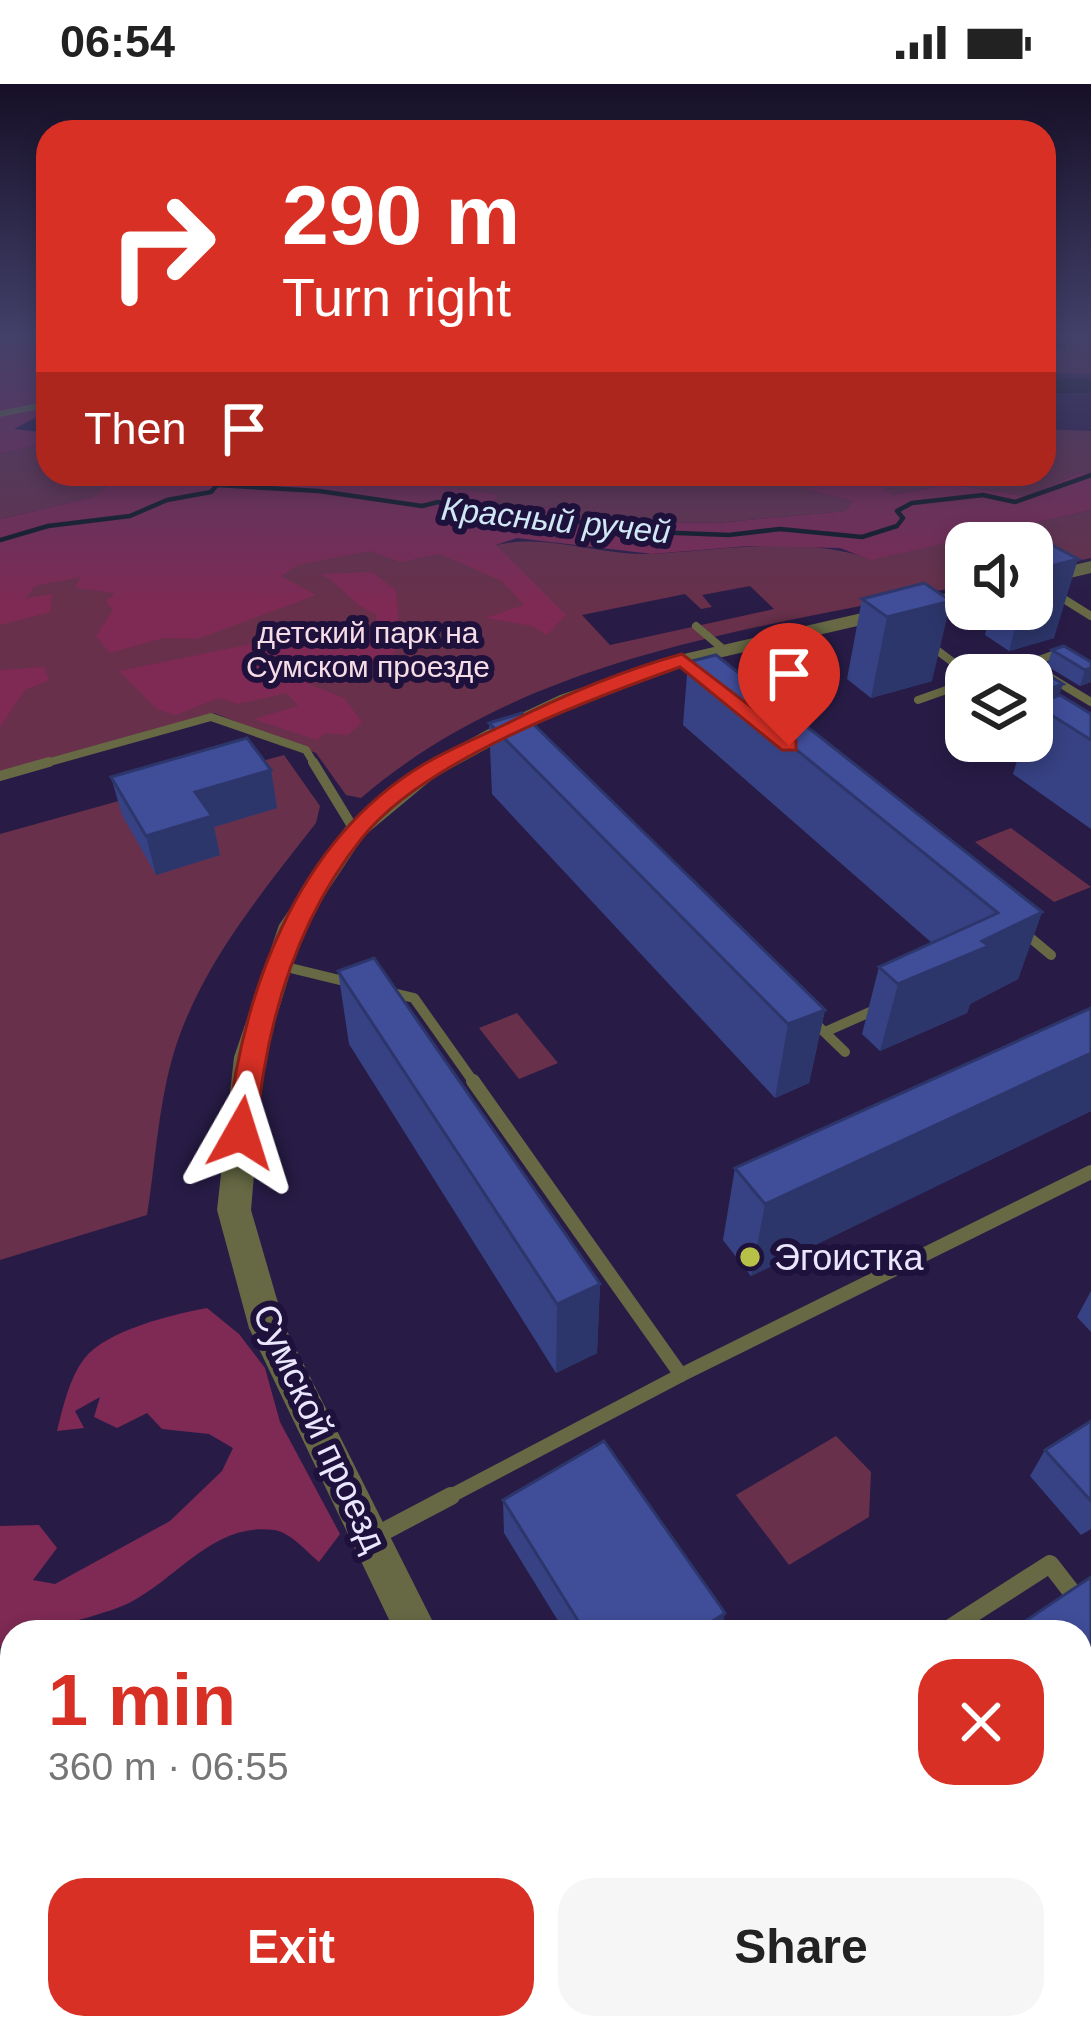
<!DOCTYPE html>
<meta charset="utf-8">
<style>
:root{--surface:#fff;--page:#f6f6f6;--text:#222;--muted:#767676;--accent:#d93025}
body{margin:0;font-family:Arial,sans-serif;background:var(--page);color:var(--text);height:100vh;display:flex;flex-direction:column;font-size:45px;white-space:nowrap}
*{box-sizing:border-box;margin:0}
p{font-size:39px;color:var(--muted)}
.icon{flex:none;width:66px;height:66px;fill:none;stroke:currentColor;stroke-width:2;stroke-linecap:round;stroke-linejoin:round}
.map{position:relative;flex:1;overflow:hidden}
.details{position:absolute;left:0px;top:1536px;width:1092px;height:420px;display:flex;flex-direction:column;background:var(--surface);border-radius:36px 36px 0 0;box-shadow:0 6px 18px #0003}
.details>*{flex:none}
.guide{position:absolute;left:36px;top:36px;width:1020px;height:366px;border-radius:36px;box-shadow:0 6px 18px #0003;background:#d93025;color:#fff;overflow:hidden}
.fabs{position:absolute;left:945px;top:438px;display:grid;gap:24px}
.fabs a{display:grid;place-items:center;width:108px;height:108px;border-radius:24px;background:var(--surface);box-shadow:0 6px 18px #0003;font-size:60px}
.pin{position:absolute;display:grid;place-items:center;width:102px;height:102px;color:#fff;margin:-123px -51px;border-radius:50% 50% 50% 0;rotate:-45deg;box-shadow:0 0 12px #0007}
.pin .icon{rotate:45deg}
.me{position:absolute;width:132px;margin:-66px;rotate:6deg;stroke-linejoin:round;filter:drop-shadow(0 0 9px #0008)}
.turn{display:flex;align-items:center;gap:42px;height:252px;padding:0 48px;font-size:54px}
.turn .icon{width:156px;height:156px;stroke-width:2.5}
.turn b{display:block;font-size:84px;line-height:102px}
.then{display:flex;align-items:center;height:114px;padding:0 48px;background:#0003;gap:24px;font-size:45px}
.round{display:grid;place-items:center;flex:none;width:126px;height:126px;border-radius:36px;background:var(--page)}
.head{display:flex;align-items:center;justify-content:space-between;height:204px;padding:0 48px}
h1{font-size:72px;font-weight:800;line-height:90px;color:var(--accent)}
.action{display:flex;gap:24px;margin-top:auto;padding:24px 48px}
.action a{flex:1;height:138px;border-radius:36px;background:var(--accent);color:#fff;font-size:48px;font-weight:800;line-height:138px;text-align:center}
.action a+a{background:var(--page);color:var(--text)}
.status{display:flex;justify-content:space-between;align-items:center;height:84px;padding:0 60px;background:var(--surface);direction:ltr}
.status svg{height:33px;fill:currentColor}
.map>svg:first-child{display:block}
</style>
<div class="status"><b>06:54</b><svg viewBox="0 0 49 12"><path d="M0 12V9h3v3zM5 12V6h3v6zM10 12V3h3v9zM15 12V0h3v12zM26 1h20v11H26zM47 4h2v5h-2z"/></svg></div>
<div class="map">
<svg width="1091" height="1956" viewBox="0 0 1091 1956">
<rect width="100%" height="100%" fill="#281c47"/>
<g fill="#68304a" fill-rule="evenodd">
<polygon points="1044,248 1091,248 1091,290 1044,289 1044,272 1069,263"/>
<polygon points="1044,345 1091,347 1091,390 1076,390 1026,412 948,400 893,411 807,406 854,417 847,427 716,439 579,437 575,423 486,425 498,410 323,390 1044,390"/>
<polygon points="48,359 48,390 157,390 108,401 95,413 0,435 0,370"/>
<path d="M 1091,426 L 1091,474 L 1032,487 L 1032,459 L 966,459 L 966,501 C 757,545 529,570 361,714 L 346,711 L 316,669 L 214,629 L 0,688 L 0,505 L 214,450 L 486,464 C 542,446 594,472 651,470 C 722,466 801,451 872,475 ZM 750,502 L 774,525 L 610,561 L 582,531 L 685,510 L 701,525 L 712,523 L 702,511 Z"/>
<path d="M 284,671 L 320,722 L 316,739 C 260,811 197,886 172,975 C 158,1025 155,1081 147,1131 L 0,1176 L 0,750 Z"/>
<polygon points="1011,744 1091,803 1054,818 975,758"/>
<polygon points="517,929 558,979 519,995 479,944"/>
<polygon points="836,1352 871,1388 869,1433 789,1481 736,1411"/>
</g>
<g fill="#7e2a54">
<polygon points="0,248 48,248 48,327 14,345 48,349 48,359 0,370"/>
<polygon points="157,390 334,390 499,410 488,425 575,423 580,437 716,439 846,427 853,417 803,405 870,394 893,411 948,400 1026,412 1076,390 1091,390 1091,426 871,476 840,464 748,462 652,470 517,454 496,461 566,531 547,551 532,542 485,534 524,521 502,497 440,470 400,478 370,467 298,481 281,492 316,511 198,555 164,554 110,569 96,552 113,526 106,517 115,509 75,504 81,493 35,502 26,514 52,510 50,528 0,541 0,435 94,413 108,401"/>
<path d="M 372,488 L 396,506 L 401,560 L 383,582 L 353,585 L 346,599 L 307,599 L 344,614 L 362,638 L 348,651 L 326,649 L 317,656 L 253,635 L 298,622 L 287,609 L 238,620 L 219,614 L 175,631 L 157,625 L 119,587 L 325,545 L 333,550 L 374,548 L 377,530 C 352,523 344,501 320,490 Z"/>
<polygon points="44,583 49,596 25,606 0,643 0,586"/>
<path d="M 207,1224 L 239,1250 L 265,1284 L 280,1338 L 340,1450 L 319,1478 C 307,1468 290,1448 274,1446 C 214,1438 178,1494 129,1519 C 104,1531 38,1548 12,1548 L 12,1558 L 0,1563 L 0,1442 L 39,1441 L 57,1464 L 33,1496 L 55,1500 L 170,1437 L 222,1387 L 233,1364 L 209,1350 L 162,1345 L 147,1329 L 117,1344 L 94,1333 L 100,1313 L 75,1327 L 84,1344 L 57,1347 C 63,1323 69,1295 84,1275 C 106,1246 174,1230 207,1224 Z"/>
</g>
<g fill="none" stroke-linecap="round" stroke-linejoin="round">
<polyline stroke="#0a1820" stroke-width="4.5" points="0,456 48,442 130,432 167,416 211,408 217,401 319,407 422,422 438,418 492,434 521,430 652,448 729,451 780,445 862,453 897,442 903,434 897,427 912,419 983,411 1015,418 1091,391"/>
<rect fill="#0a1820" fill-rule="evenodd" x="1044" y="295" width="47" height="14"/>
<polyline stroke="#666944" stroke-width="6" points="0,330 48,320"/>
<g stroke="#666944" stroke-width="8">
<polyline points="1051,507 1091,532"/>
<polyline points="696,542 723,565"/>
<polyline points="926,558 970,591"/>
<polyline points="1091,587 1061,568 1028,580 1091,618"/>
<polyline points="918,616 966,599"/>
<polyline points="39,681 211,633 306,666 315,681"/>
</g>
<g stroke="#666944" stroke-width="10">
<polyline points="313,678 355,747"/>
<polyline points="0,692 49,678"/>
<polyline points="1021,846 1051,871"/>
<polyline points="278,881 352,899"/>
<polyline points="389,908 414,914 475,1000"/>
<polyline points="812,936 845,968"/>
<polyline points="825,948 879,924"/>
</g>
<g stroke="#666944" stroke-width="14">
<polyline points="681,1291 1091,1088"/>
<polyline points="445,1415 681,1291 473,997"/>
</g>
<g stroke="#666944" stroke-width="18">
<polyline points="377,1451 451,1412"/>
<polyline points="944,1548 1050,1480 1091,1533"/>
<polyline points="297,1944 301,1956"/>
<polyline points="409,1944 414,1956"/>
<polyline points="1061,1956 1076,1944"/>
</g>
<g fill="#666944" fill-rule="evenodd">
<polygon points="1091,477 1091,489 1032,503 1032,491"/>
<polygon points="966,505 966,517 688,581 576,621 510,652 435,693 364,752 305,841 264,973 251,1126 285,1243 438,1548 395,1548 249,1244 217,1126 234,973 279,841 346,742 419,683 494,642 560,611 675,572"/>
<polygon points="589,1944 642,1944 647,1956 594,1956"/>
</g>
</g>
<g fill="#374284">
<polygon points="924,499 932,597 871,614 847,595 862,515"/>
<polygon points="991,525 1032,525 1054,554 1009,567 985,551"/>
<polygon points="1052,566 1091,578 1091,598 1080,602 1047,582"/>
<polygon points="688,578 1042,828 1018,895 970,920 967,929 880,967 862,950 879,883 932,859 683,641"/>
<polygon points="1018,580 1060,609 1037,618 1032,614 1032,591 1009,591 1016,587"/>
<polygon points="1034,620 1091,630 1091,745 1013,690 1023,657 1032,657 1032,628"/>
<polygon points="489,639 825,926 809,999 775,1014 492,710"/>
<polygon points="271,686 277,724 214,743 220,771 156,791 122,731 111,693"/>
<polygon points="338,887 600,1200 597,1269 556,1289 349,960"/>
<polygon points="1091,924 1091,1027 751,1192 723,1156 735,1084"/>
<polygon points="1091,1207 1091,1248 1077,1233"/>
<polygon points="1091,1337 1091,1445 1081,1451 1030,1392 1045,1366"/>
<polygon points="503,1416 725,1529 720,1548 565,1548 504,1449"/>
<polygon points="835,1944 966,1944 951,1956 842,1956"/>
</g>
<g fill="#2d366b">
<polygon points="1078,475 1054,554 1009,567 1020,525 1032,525 1032,487"/>
<polygon points="951,517 932,597 871,614 887,533"/>
<polygon points="1091,584 1091,598 1080,602 1085,586"/>
<polygon points="1063,600 1060,609 1037,618 1040,608"/>
<polygon points="271,686 277,724 214,743 220,771 156,791 146,752 195,708"/>
<polygon points="1042,828 1018,895 970,920 967,929 880,967 898,900"/>
<polygon points="825,926 809,999 775,1014 788,940"/>
<polygon points="1091,969 1091,1027 751,1192 765,1120"/>
<polygon points="600,1200 597,1269 556,1289 557,1220"/>
<polygon points="725,1529 720,1548 696,1548"/>
<polygon points="1091,1631 1091,1651 1080,1659 1080,1639"/>
<polygon points="210,1944 220,1944 224,1956 214,1956"/>
</g>
<g fill="#404d99" stroke="#2d366b" stroke-width="3">
<polygon points="1052,461 1078,475 1032,487 1032,466"/>
<polygon points="924,499 951,517 887,533 862,515"/>
<polygon points="1064,562 1091,578 1091,584 1085,586 1052,566"/>
<polygon points="716,571 1042,828 982,857 989,862 898,900 879,883 998,829 688,578"/>
<polygon points="1026,577 1063,600 1040,608 1032,603 1032,591 1010,590 1025,584 1018,580"/>
<polygon points="1060,611 1091,630 1091,656 1034,620"/>
<polygon points="522,629 825,926 788,940 489,639"/>
<polygon points="247,654 271,686 195,708 212,732 146,752 111,693"/>
<polygon points="374,874 600,1200 557,1220 338,887"/>
<polygon points="1091,924 1091,969 765,1120 735,1084"/>
<polygon points="1091,1337 1091,1417 1045,1366"/>
<polygon points="604,1357 725,1529 696,1548 585,1548 503,1416"/>
<polygon points="1091,1493 1091,1631 1080,1639 1080,1548 1009,1548"/>
<polygon points="1080,1685 1091,1700 1091,1762 1080,1771"/>
<polygon points="12,1689 12,1944 210,1944 214,1956 0,1956 0,1695"/>
<polygon points="893,1944 966,1944 951,1956 901,1956"/>
</g>
<linearGradient id="sky" x2="0" y2="1"><stop stop-color="#160f27"/><stop offset="0.48" stop-color="#424069"/><stop offset="1" stop-color="#424069" stop-opacity="0"/></linearGradient>
<rect width="1091" height="522" fill="url(#sky)"/>
<path fill="#d93025" stroke="#8d1f18" stroke-width="3" d="M 682,570 L 796,657 L 796,666 L 782,666 L 680,583 C 587,616 424,676 362,754 C 294,839 265,943 256,1049 L 241,1060 L 231,1057 L 227,1049 C 242,910 295,759 421,682 C 447,666 477,654 504,641 C 561,612 621,587 682,570 Z"/>
<circle fill="#b8c147" stroke="#1e123c" stroke-width="4.5" cx="750" cy="1173" r="12"/>
<g text-anchor="middle" dominant-baseline="central" stroke-width="12" stroke-linejoin="round" paint-order="stroke">
<g font-size="30" fill="#f6dce6" stroke="#1e123c">
<text x="368" y="548">детский парк на<tspan x="368" dy="34">Сумском проезде</tspan></text>
</g>
<g font-size="33" font-style="italic" fill="#d0e7f5" stroke="#1e123c">
<text transform="translate(556 436) rotate(6)">Красный ручей</text>
</g>
<g font-size="36" fill="#eae6fd" stroke="#1e123c" text-anchor="start">
<text x="774" y="1173">Эгоистка</text>
</g>
<g font-size="36" fill="#eae6fd" stroke="#1e123c">
<text transform="translate(320 1344) rotate(65)">Сумской проезд</text>
</g>
</g>
</svg>
<div class="fabs">
<a><svg class="icon" aria-label="sound" viewBox="0 0 24 24"><path d="M4 9h4l5-4v14l-5-4H4zM17 9q2 3 0 6"/></svg></a>
<a><svg class="icon" aria-label="layers" viewBox="0 0 24 24"><path d="M12 4l9 5-9 5-9-5zM3 14l9 5 9-5"/></svg></a>
</div>
<div class="pin" style="left:789px;top:662px;background:#d93025"><svg class="icon" aria-label="arrive" viewBox="0 0 24 24"><path d="M6 21V4h12l-3 4 3 4H6"/></svg></div>
<svg class="me" style="left:241px;top:1049px" viewBox="-20 -20 40 40"><path d="M0-17L14 15 0 8-14 15z" fill="#d93025" stroke="#fff" stroke-width="4"/></svg>
<div class="guide">
<div class="turn"><svg class="icon" aria-label="right" viewBox="0 0 24 24"><path d="M7 20v-9h11M14 6l5 5-5 5"/></svg><div><b>290 m</b>Turn right</div></div>
<div class="then">Then<svg class="icon" aria-label="arrive" viewBox="0 0 24 24"><path d="M6 21V4h12l-3 4 3 4H6"/></svg></div>
</div>
<section class="details">
<div class="head"><div><h1>1 min</h1><p>360 m · 06:55</p></div><a class="round" style="background:#d93025;color:#fff"><svg class="icon" aria-label="close" viewBox="0 0 24 24"><path d="M6 6l12 12M18 6L6 18"/></svg></a></div>
<div class="action"><a>Exit</a><a>Share</a></div>
</section>
</div>
